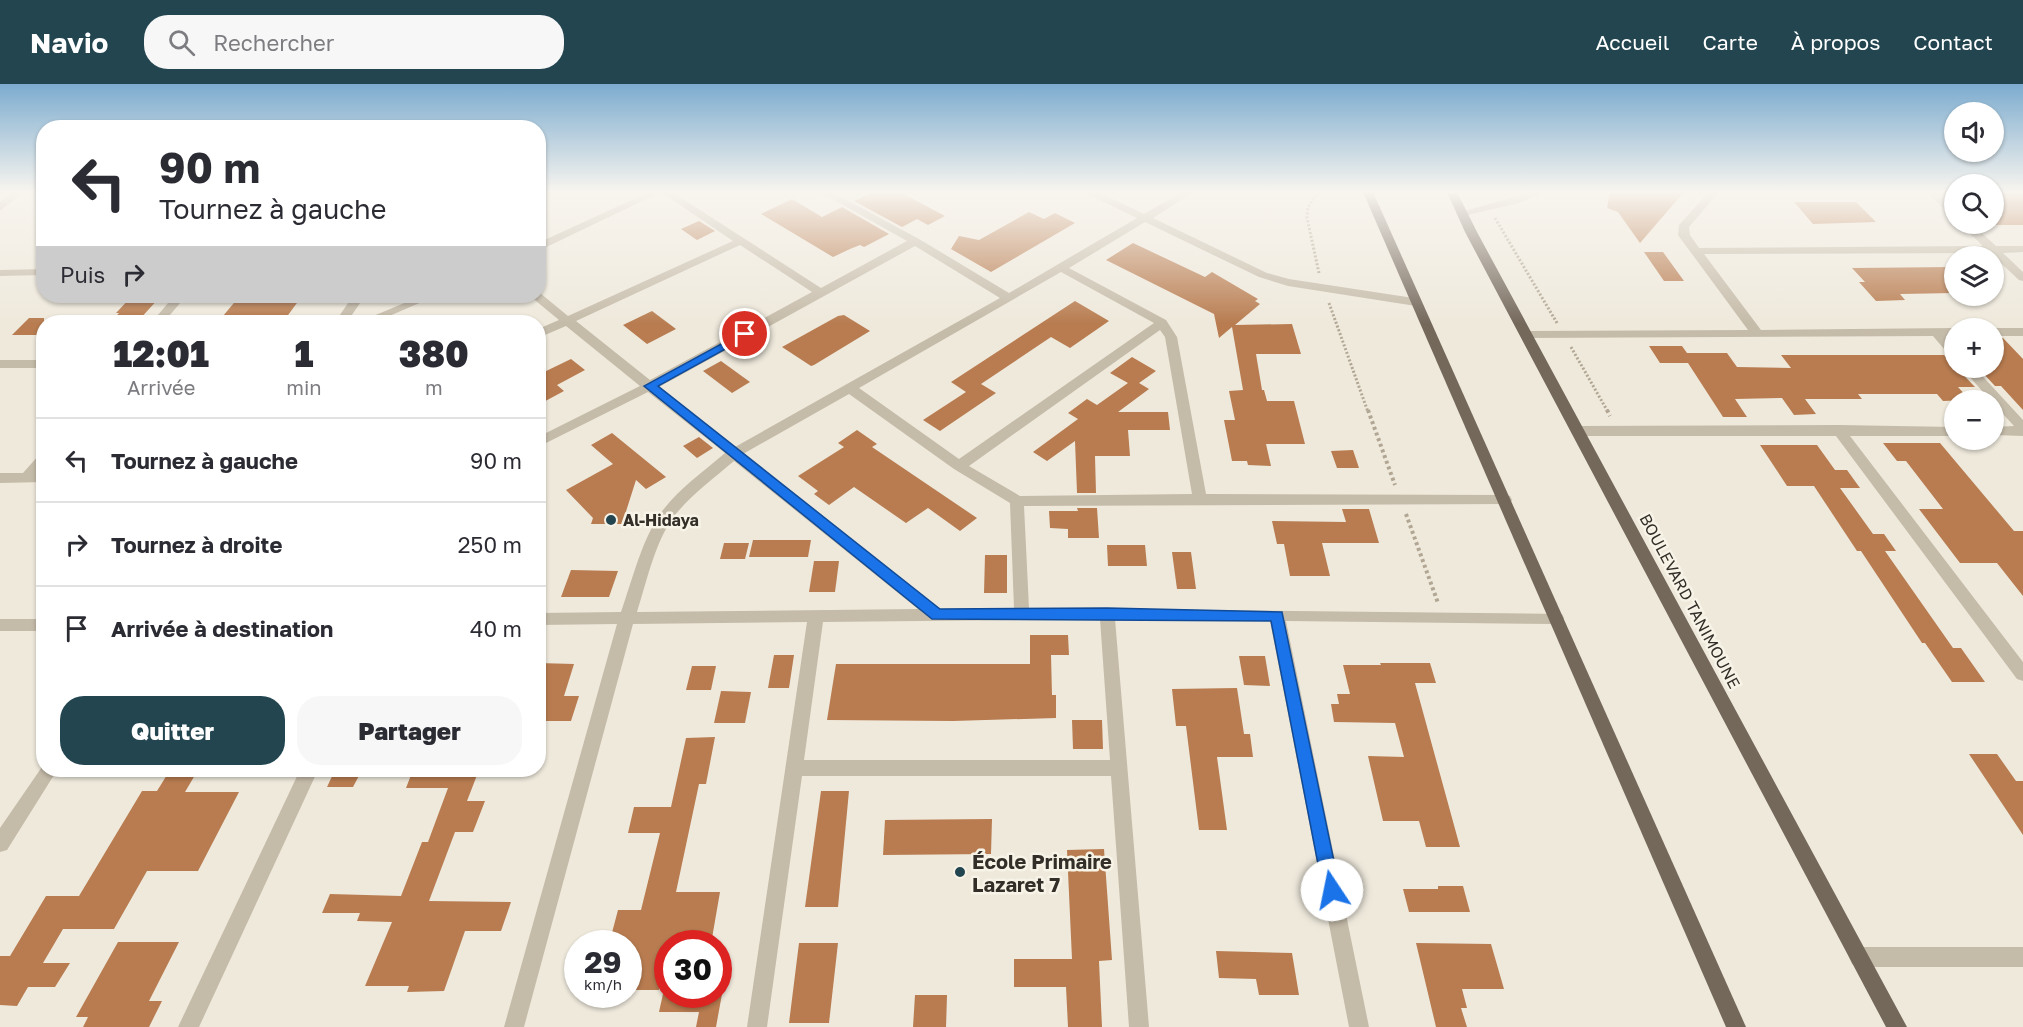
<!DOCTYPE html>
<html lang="fr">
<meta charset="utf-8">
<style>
:root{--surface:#fff;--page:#f7f7f7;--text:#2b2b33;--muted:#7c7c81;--line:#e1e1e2;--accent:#224550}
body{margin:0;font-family:"Golos Text",sans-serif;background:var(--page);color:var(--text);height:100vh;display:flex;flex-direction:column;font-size:22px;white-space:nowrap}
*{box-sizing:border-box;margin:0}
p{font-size:20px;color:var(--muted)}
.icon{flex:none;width:33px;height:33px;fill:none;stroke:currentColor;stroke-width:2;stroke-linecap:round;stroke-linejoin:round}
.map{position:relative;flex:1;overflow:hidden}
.drawer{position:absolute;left:36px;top:231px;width:510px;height:462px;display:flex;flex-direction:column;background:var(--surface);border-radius:24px;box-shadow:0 2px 4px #0004}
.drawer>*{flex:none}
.guide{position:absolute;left:36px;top:36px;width:510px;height:183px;border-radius:24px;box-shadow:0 2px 4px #0004;background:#fff;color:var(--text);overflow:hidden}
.tools{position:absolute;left:1944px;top:18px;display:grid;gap:12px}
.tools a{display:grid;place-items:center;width:60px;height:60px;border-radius:50%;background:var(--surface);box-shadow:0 2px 4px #0004;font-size:30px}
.speed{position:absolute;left:564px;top:846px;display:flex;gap:12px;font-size:30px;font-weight:700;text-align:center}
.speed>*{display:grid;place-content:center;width:78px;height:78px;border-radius:50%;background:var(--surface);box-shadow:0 2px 4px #0004;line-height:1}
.speed small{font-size:15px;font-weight:400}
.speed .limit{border:9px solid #d22;background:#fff;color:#111}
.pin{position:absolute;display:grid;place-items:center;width:51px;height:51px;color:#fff;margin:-26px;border:3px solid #fff;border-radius:50%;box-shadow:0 2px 6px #0007}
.me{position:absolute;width:66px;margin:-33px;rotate:349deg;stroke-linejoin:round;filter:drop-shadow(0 0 4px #0008)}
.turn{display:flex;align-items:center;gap:21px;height:126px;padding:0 24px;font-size:27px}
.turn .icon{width:78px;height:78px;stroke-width:2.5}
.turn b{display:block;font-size:42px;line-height:51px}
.then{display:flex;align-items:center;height:57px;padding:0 24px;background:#0003;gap:12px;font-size:22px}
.eta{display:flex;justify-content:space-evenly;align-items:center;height:102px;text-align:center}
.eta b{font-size:36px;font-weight:800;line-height:42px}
.action{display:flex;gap:12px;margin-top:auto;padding:12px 24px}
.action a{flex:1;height:69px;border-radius:24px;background:var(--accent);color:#fff;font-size:24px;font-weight:800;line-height:69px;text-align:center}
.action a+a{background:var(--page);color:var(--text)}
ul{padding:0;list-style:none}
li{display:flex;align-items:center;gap:18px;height:84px;padding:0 24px;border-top:2px solid var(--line)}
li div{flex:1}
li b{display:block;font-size:22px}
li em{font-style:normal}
header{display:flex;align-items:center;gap:36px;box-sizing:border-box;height:84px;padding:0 30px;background:var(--accent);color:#fff}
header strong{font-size:28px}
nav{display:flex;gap:33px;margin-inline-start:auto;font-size:21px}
.search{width:420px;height:54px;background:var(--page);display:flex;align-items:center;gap:15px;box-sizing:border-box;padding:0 21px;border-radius:24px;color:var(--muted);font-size:22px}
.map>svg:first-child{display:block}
</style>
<header>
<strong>Navio</strong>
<div class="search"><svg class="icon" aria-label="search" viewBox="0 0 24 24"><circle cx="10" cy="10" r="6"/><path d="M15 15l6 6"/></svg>Rechercher</div>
<nav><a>Accueil</a><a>Carte</a><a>À propos</a><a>Contact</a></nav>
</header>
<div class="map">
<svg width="2023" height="943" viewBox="0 0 2023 943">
<rect width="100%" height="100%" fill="#efe9dc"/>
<g fill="#b87c50">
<polygon points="873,108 900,108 945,132 928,141 917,135 902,143 854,117"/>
<polygon points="1610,108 1684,108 1640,159 1618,128 1607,124"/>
<rect x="1994" y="108" width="29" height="33"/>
<polygon points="792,115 822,133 842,123 889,150 864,163 860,161 850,165 833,173 761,130"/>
<polygon points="1794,118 1856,118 1876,138 1813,140"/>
<polygon points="1029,128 1044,135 1055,129 1075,139 991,188 951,165 959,152 979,156"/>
<polygon points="699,137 715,147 697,156 681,145"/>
<polygon points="1133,159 1205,193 1212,188 1258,215 1255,217 1260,220 1235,241 1292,240 1301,270 1256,270 1262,306 1264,306 1267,317 1294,317 1305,360 1266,360 1271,382 1248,381 1247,377 1232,377 1224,336 1235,336 1229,307 1243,306 1232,243 1219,254 1214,230 1106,176"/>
<polygon points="1644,168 1663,168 1684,197 1664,197"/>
<polygon points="1954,183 1954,209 1900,210 1905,216 1876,217 1859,198 1865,198 1852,184"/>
<polygon points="132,212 161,212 138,237 112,237 119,229 116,229"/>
<polygon points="280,212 302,212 283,238 218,238 238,214 279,214"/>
<polygon points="1075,217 1109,237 1070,264 1051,253 981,300 996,309 940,347 923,336 966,308 951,298"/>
<polygon points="652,227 676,245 647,260 623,241"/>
<polygon points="844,231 870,247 814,281 811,282 782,263 838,232"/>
<polygon points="29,234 44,234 44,251 12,251"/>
<polygon points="1994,254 2003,254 2023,275 2023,326 2001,302 1995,302 1980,286 1994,286"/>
<polygon points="1649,262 1682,262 1687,269 1727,269 1737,283 1791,284 1781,271 1944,271 1975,303 1958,303 1970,316 1943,317 1937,310 1858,310 1862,315 1805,315 1816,330 1794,331 1782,314 1735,315 1747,333 1723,333 1688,279 1660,279"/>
<polygon points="1132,273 1156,287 1139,299 1149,305 1118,328 1168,328 1170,346 1128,346 1130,372 1095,372 1096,409 1077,409 1075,357 1047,377 1033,368 1078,335 1068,329 1087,315 1097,321 1128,299 1110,289"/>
<polygon points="571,275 585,286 557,301 564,307 538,321 538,285 542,289"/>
<polygon points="721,277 750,298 732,309 703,287"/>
<polygon points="857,346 877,360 872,363 977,434 960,447 928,424 906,439 854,403 829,421 814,410 818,407 798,392 844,363 838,359"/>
<polygon points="612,349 666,393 646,405 636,396 622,440 591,440 593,434 566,406 613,380 591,361"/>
<polygon points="699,353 713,364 697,374 683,362"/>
<polygon points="1883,359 1940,359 2014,447 2023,447 2023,512 1997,479 1960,479 1919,425 1943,425 1906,377 1897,377"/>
<polygon points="1760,361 1817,361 1835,386 1847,386 1860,404 1840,404 1873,450 1884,450 1896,467 1885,467 1953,564 1961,564 1985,598 1952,598 1925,559 1922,559 1861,467 1857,467 1814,402 1787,402"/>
<polygon points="1353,366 1359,384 1337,384 1331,367"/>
<polygon points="1077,424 1097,424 1099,454 1068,454 1068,445 1050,444 1049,427 1078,427"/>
<polygon points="1342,425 1369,425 1379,459 1322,459 1330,492 1290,492 1284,460 1277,460 1272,437 1346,438"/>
<polygon points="753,456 811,456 808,473 749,473"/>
<polygon points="724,459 749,459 745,475 720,475"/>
<polygon points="1107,461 1145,461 1147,482 1108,482"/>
<polygon points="1172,468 1191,468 1196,505 1177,505"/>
<polygon points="985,471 1007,471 1007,509 984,509"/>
<polygon points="814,477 839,477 835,508 809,508"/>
<polygon points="571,486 618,487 609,513 561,513"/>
<polygon points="1030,551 1068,551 1069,571 1051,571 1052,611 1056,611 1056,634 953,637 827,636 836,580 1030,580"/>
<polygon points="774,571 794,571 789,604 768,604"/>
<polygon points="1239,572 1265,572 1270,602 1244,601"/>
<polygon points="538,579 574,580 564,612 579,612 571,637 538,637"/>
<polygon points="1380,579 1430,579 1436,599 1415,599 1460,763 1426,763 1419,737 1383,737 1368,672 1404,673 1395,639 1334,638 1331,620 1339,620 1337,610 1350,610 1343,581 1381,581"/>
<polygon points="692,582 716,582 711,606 686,606"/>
<polygon points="1237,604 1244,650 1250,650 1253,673 1217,673 1227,746 1199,746 1186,642 1176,642 1172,605"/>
<polygon points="721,607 751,608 745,639 714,639"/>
<polygon points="1072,636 1102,636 1103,665 1073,665"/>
<polygon points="715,653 706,700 699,700 676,808 720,808 711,860 668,860 659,906 628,906 628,860 609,860 618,826 641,826 660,749 628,749 634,723 671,723 686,654"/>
<polygon points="1969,670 1997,670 2016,697 2023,697 2023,751"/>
<polygon points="170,686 198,686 185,708 239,708 198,787 147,787 114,845 63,845 43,879 70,879 55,903 28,903 17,922 0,921 0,872 10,872 46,812 79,812 142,707 157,707"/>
<polygon points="335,686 362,686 353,703 327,703"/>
<polygon points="413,686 479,686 467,717 485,717 473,748 455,748 429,817 511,818 501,847 465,847 444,907 407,908 409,902 365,902 392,838 357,837 360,829 322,829 330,810 401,812 422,758 428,758 448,704 406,704"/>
<polygon points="821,707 849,707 838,823 805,823"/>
<polygon points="992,735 991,770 883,771 885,736"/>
<polygon points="1104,765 1112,876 1099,877 1102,943 1068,943 1066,903 1014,903 1014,875 1072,875 1067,766"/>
<polygon points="1438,802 1463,802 1470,828 1409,828 1403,805 1438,805"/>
<polygon points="118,858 179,858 149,917 162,917 149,943 83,943 88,933 76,933"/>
<polygon points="799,859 838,859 829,939 789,939"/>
<polygon points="1416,859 1491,860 1504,905 1462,905 1467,924 1461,924 1467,943 1436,943"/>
<polygon points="1216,867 1292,869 1299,911 1259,911 1256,895 1219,894"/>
<polygon points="663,910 722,910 716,943 696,943 699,928 659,928"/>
<polygon points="915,911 947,911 946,943 913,943"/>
</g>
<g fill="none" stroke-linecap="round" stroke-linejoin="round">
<g stroke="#b1a693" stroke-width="3" stroke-dasharray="2 2" stroke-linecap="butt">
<polyline points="1319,108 1308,123 1307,134 1319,189"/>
<polyline points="1495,134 1557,239"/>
<polyline points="1329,219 1368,328"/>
<polyline points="1571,263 1608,328"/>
</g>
<g stroke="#b1a693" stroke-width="4" stroke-dasharray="3 3" stroke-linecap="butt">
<polyline points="1368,326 1395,401"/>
<polyline points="1607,326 1610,332"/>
<polyline points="1406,430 1438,519"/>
</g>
<g fill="#c5bba9" fill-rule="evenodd">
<polygon points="12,108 23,108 0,127 0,118"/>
<path d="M 649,108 L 672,108 L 821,204 L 907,157 L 820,108 L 832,108 L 919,155 L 1009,209 L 1137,134 L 1087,110 L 1086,108 L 1098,108 L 1144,130 L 1182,108 L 1194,108 L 1153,134 L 1267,189 L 1289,195 L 1420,215 L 1420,221 L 1416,222 L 1288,202 L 1259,193 L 1145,138 L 1069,184 L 1166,236 L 1177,253 L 1206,410 L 1505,411 L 1510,412 L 1512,416 L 1510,420 L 1024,422 L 1029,524 L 1562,530 L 1564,534 L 1562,538 L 1556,540 L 1286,537 L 1369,943 L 1349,943 L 1270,537 L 1115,535 L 1149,943 L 1129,943 L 1111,692 L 802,692 L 767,943 L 747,943 L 807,538 L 633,540 L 524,943 L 504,943 L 617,540 L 538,541 L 538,529 L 621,528 C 633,494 642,454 663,426 C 680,404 704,387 725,369 L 648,308 L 538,363 L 538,353 L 640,302 L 566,242 L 538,254 L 538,245 L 559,236 L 530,212 L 540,209 L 568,232 L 733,157 L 661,108 L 538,167 L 538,159 ZM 740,161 L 812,208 L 650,296 L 576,237 ZM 915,162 L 1000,214 L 735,363 L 659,303 ZM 1061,188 L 1154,239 L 959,375 L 859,304 ZM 1160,246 L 1165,253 L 1192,410 L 1020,412 L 969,382 ZM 849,310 L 954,385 L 1010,419 L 1014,524 L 940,525 L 743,370 ZM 734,377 L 918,525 L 637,528 C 647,497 655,457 675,431 C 692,410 714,394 734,377 ZM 1100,535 L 1110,676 L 804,676 L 823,538 Z"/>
<polygon points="1531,108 1545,108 1519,119 1463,132 1458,129"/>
<polygon points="1709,108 1719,108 1689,143 1690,151 1699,164 1983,162 1960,140 1972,140 1996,162 2023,162 2023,168 2003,169 2023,188 2023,197 2019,196 1990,169 1704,170 1761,246 1954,244 1954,252 1946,252 1954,262 1954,273 1950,272 1933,252 1523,254 1521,251 1523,248 1527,247 1748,246 1678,151 1679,141"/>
<polygon points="1927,108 1938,108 1954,124 1954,132 1950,131"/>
<polygon points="44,185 44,191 0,192 0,186"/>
<polygon points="174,212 186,212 164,238 152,238"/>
<polygon points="353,212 365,212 347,238 335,238"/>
<polygon points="421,212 436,212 375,238 359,238"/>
<polygon points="1993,244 2023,244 2023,252 1994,252"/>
<rect x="0" y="276" width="44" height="8"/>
<polygon points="1962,284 1975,284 2023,336 2023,352 1994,351 1994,343 2014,342 1994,320 1994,316 1990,316"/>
<polygon points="1839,341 1954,343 1954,352 1850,352 2023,578 2023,597 2017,595 1836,352 1578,352 1571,347 1578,342"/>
<polygon points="44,369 44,383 39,388 44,388 44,398 0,399 0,389 23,389 39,371"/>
<rect x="0" y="535" width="44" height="12"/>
<polygon points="44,680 44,686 57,686 54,691 7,766 0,768 0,744"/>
<polygon points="300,686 318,686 199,943 178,943"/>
<polygon points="1859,863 2023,863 2023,883 1859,883 1852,880 1849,873 1852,866"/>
</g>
<g fill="#74685b" fill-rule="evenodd">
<polygon points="1363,108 1373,108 1746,943 1726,943"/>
<polygon points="1447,108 1457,108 1477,148 1907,943 1886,943 1465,148"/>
</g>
</g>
<linearGradient id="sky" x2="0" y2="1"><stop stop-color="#7daccf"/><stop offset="0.45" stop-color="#f8f5ef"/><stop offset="1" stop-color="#f8f5ef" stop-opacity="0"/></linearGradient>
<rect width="2023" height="240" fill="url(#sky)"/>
<polygon fill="#1a73e8" stroke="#114b97" stroke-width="1.5" points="745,247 749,248 749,252 658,302 940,525 1107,524 1282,528 1340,806 1338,812 1332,814 1326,812 1323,806 1271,537 932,535 644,302"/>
<g fill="#224550" stroke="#f7f3e7" stroke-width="2">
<circle cx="611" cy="436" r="6"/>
<circle cx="960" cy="788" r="6"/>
</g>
<g text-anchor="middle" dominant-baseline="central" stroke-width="5" stroke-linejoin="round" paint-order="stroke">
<g font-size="16" font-weight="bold" fill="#332e28" stroke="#f7f3e7" text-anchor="start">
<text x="623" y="436">Al-Hidaya</text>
</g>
<g font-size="16" fill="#332e28" stroke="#f7f3e7">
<text transform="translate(1690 517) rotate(62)">BOULEVARD TANIMOUNE</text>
</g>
<g font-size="20" font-weight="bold" fill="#332e28" stroke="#f7f3e7" text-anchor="start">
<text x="972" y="777">École Primaire<tspan x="972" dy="23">Lazaret 7</tspan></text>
</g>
</g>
</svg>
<div class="tools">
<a><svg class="icon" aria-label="sound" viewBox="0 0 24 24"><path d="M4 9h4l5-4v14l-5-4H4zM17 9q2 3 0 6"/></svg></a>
<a><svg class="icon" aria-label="search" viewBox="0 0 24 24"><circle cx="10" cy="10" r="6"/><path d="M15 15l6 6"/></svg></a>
<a><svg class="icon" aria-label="layers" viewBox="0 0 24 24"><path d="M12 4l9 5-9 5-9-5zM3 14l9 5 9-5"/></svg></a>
<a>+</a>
<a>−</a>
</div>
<div class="speed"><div>29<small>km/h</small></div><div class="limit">30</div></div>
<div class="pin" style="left:745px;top:250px;background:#d93025"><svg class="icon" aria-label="arrive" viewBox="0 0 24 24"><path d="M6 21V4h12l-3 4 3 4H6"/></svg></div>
<svg class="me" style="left:1332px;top:806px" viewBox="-20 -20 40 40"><circle r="19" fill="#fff"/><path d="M0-13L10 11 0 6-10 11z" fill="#1a73e8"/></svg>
<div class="guide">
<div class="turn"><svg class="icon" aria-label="left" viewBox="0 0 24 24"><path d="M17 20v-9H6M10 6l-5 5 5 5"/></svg><div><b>90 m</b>Tournez à gauche</div></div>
<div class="then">Puis<svg class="icon" aria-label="right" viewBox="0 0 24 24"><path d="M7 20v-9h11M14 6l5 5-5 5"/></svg></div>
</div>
<section class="drawer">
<div class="eta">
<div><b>12:01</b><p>Arrivée</p></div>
<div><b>1</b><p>min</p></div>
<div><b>380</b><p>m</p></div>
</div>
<ul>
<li><svg class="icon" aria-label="left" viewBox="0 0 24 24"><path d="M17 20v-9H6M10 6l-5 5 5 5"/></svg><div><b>Tournez à gauche</b></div><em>90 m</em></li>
<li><svg class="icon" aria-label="right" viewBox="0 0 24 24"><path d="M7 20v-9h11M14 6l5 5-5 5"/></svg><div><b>Tournez à droite</b></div><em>250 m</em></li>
<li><svg class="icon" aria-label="arrive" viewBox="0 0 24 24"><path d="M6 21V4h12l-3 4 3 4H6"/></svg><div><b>Arrivée à destination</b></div><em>40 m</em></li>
</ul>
<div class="action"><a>Quitter</a><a>Partager</a></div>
</section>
</div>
